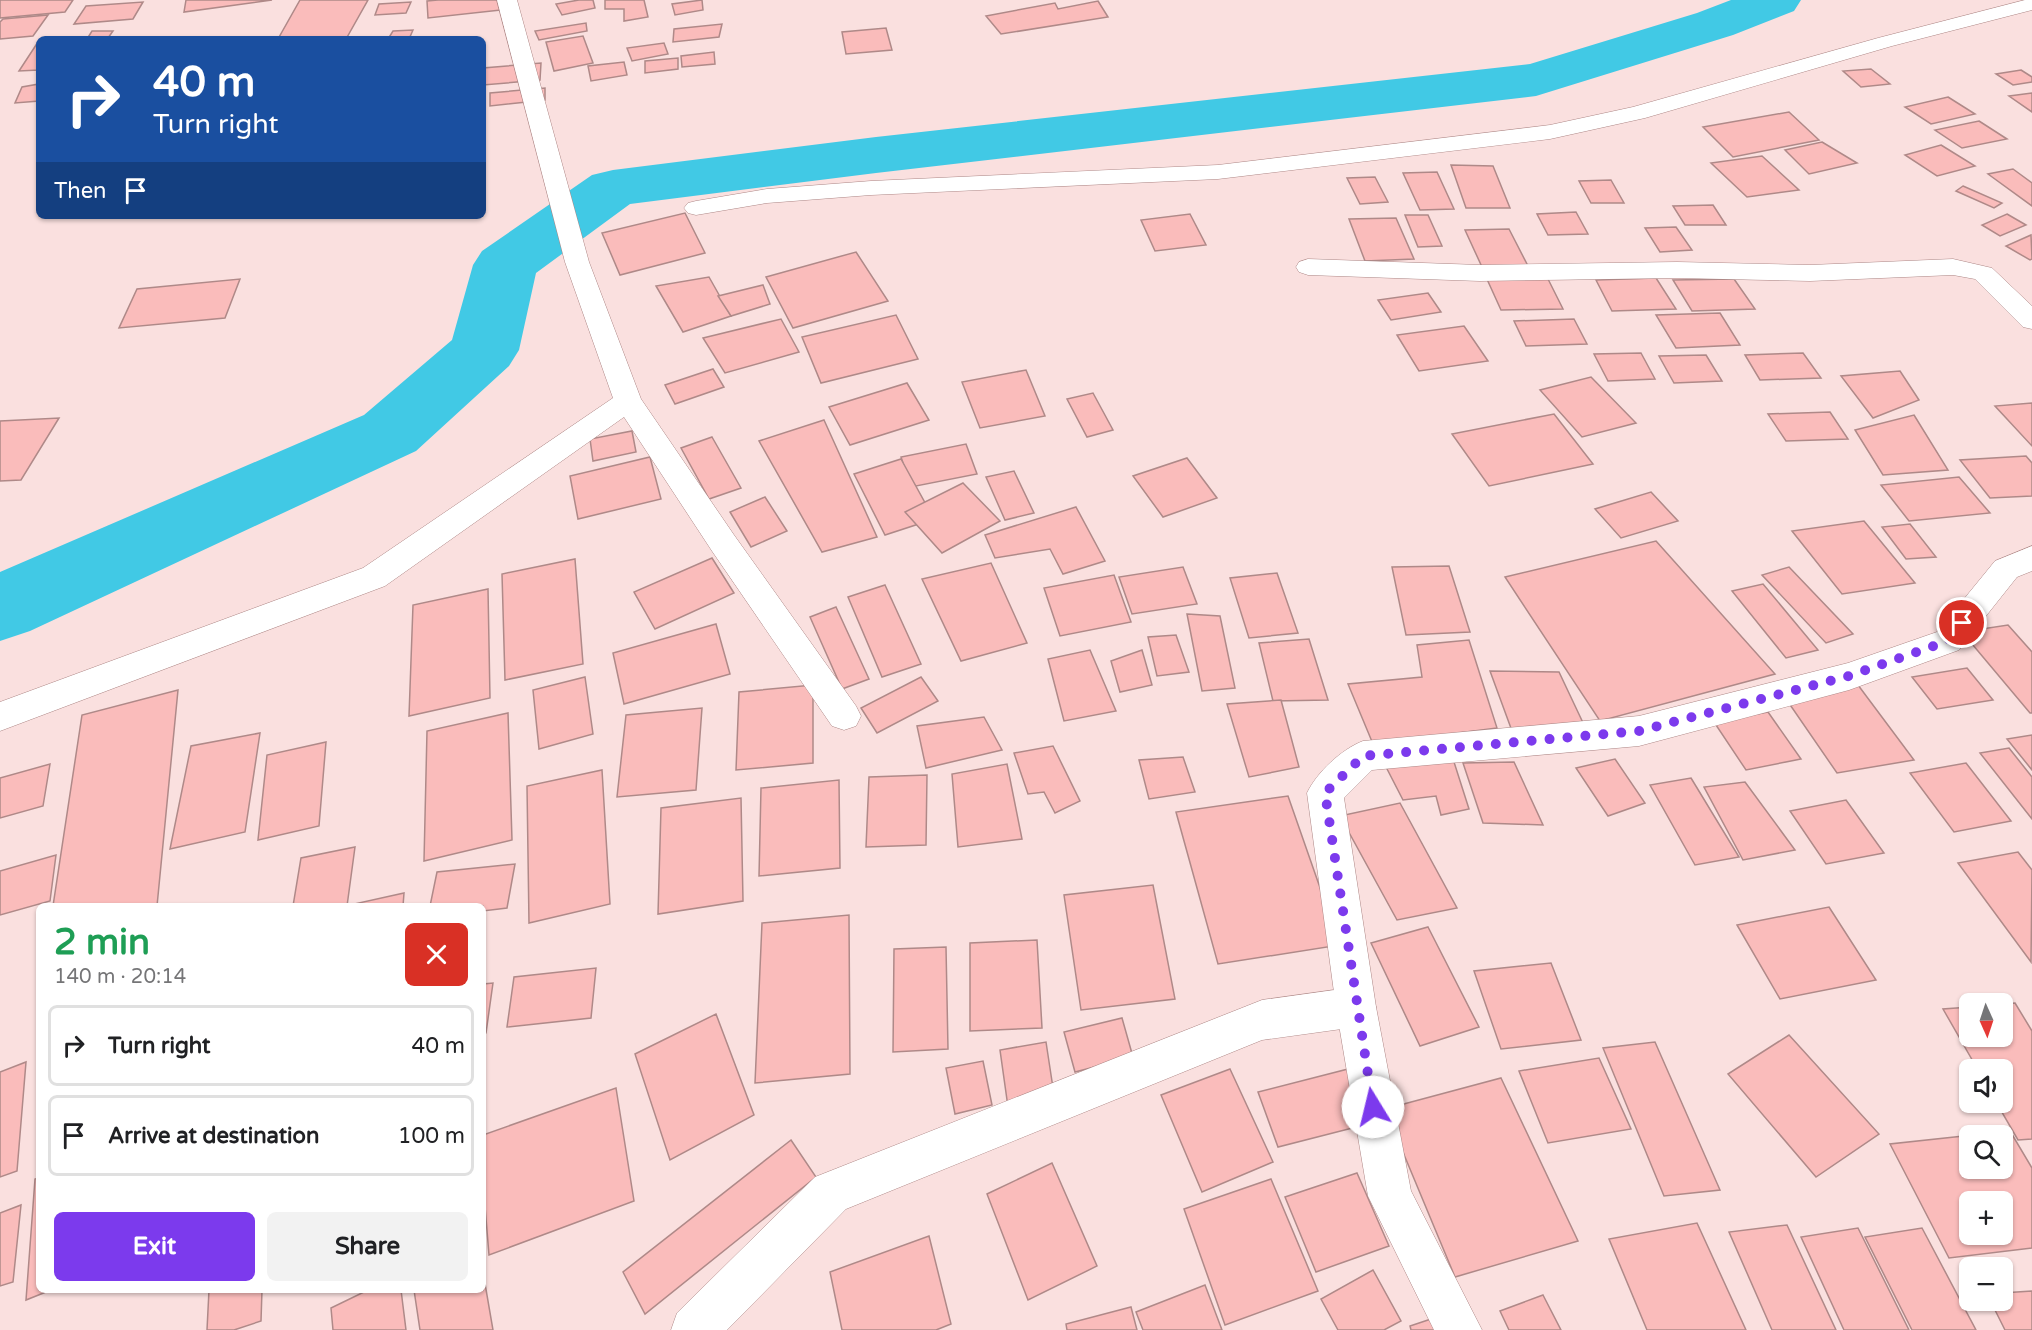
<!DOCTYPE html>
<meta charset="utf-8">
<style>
:root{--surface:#fff;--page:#f2f2f2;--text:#202124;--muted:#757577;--line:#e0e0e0;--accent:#7c3aed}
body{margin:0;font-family:"Varela Round",sans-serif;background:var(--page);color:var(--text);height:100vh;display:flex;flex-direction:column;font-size:22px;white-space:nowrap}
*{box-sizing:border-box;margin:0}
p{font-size:20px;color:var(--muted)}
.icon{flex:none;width:33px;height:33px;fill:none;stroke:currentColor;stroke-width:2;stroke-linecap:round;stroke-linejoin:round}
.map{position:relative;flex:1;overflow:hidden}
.details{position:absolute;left:36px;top:903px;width:450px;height:390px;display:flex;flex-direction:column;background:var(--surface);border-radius:9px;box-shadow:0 2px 4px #0004}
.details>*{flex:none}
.banner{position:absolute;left:36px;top:36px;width:450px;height:183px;border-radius:9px;box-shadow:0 2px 4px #0004;background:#1a4fa0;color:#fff;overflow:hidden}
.needle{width:39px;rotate:177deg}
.buttons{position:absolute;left:1959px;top:993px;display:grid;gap:12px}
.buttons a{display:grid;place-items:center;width:54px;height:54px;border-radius:9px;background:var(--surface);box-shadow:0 2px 4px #0004;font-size:30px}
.pin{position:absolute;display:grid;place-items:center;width:51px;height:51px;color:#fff;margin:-26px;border:3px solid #fff;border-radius:50%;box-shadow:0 2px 6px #0007}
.me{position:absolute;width:66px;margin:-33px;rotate:351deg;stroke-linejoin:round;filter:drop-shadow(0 0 4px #0008)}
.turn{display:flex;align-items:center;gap:21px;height:126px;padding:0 18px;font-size:27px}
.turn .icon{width:78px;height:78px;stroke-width:2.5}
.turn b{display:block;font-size:42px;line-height:51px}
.then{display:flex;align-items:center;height:57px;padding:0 18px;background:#0003;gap:12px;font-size:22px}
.round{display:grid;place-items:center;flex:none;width:63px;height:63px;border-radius:9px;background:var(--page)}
.headline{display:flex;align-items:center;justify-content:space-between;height:102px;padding:0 18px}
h1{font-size:36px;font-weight:700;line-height:45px;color:#1e9e55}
.action{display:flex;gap:12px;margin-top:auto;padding:12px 18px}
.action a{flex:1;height:69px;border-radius:9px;background:var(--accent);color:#fff;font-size:24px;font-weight:700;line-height:69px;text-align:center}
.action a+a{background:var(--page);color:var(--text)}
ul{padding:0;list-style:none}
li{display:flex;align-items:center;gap:18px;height:81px;margin:0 12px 9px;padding:0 6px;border:3px solid var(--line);border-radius:9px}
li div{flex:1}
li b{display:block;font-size:22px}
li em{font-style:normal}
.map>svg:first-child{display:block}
</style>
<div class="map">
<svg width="2032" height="1330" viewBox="0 0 2032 1330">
<rect width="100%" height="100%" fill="#fae0df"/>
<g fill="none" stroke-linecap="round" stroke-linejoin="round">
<polygon fill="#41c9e5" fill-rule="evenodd" points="1731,0 1801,0 1794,11 1733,35 1536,96 876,173 630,204 536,273 519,350 509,366 416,451 30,631 0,641 0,572 364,415 452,340 473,265 482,251 592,175 613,170 876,137 1530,64 1697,13"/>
</g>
<g fill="#fabcbb" stroke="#af8988" stroke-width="1.5" fill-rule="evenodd">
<polygon points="0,0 73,0 65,12 0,18"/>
<polygon points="186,0 272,0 184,12"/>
<polygon points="300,0 368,0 346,39 278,39"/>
<polygon points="438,0 509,0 510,9 428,18 427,1"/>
<polygon points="579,0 593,0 595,8 562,15 556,4"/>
<polygon points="605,0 644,0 648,17 624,21 624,9 605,9"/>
<polygon points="702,0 703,10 675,15 672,4"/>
<polygon points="1098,1 1108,17 1001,34 986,16 1055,3 1058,9"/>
<polygon points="143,2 133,19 74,24 86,6"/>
<polygon points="411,2 406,13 375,15 379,4"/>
<polygon points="48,15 33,36 0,39 0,22 3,19"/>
<polygon points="586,23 587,31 539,40 535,31"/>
<polygon points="722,24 719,37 673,42 674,29"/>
<polygon points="886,28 892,50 846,54 842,32"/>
<polygon points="413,30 409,39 388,39 393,31"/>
<polygon points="92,31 113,31 108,38 87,39"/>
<polygon points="583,36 593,63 554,71 546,42"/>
<polygon points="38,42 39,70 19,71"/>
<polygon points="664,43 668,54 632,61 627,48"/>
<polygon points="714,52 715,64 682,67 681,56"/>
<polygon points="678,58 678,69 645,73 645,61"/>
<polygon points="624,62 627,75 591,81 588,66"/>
<polygon points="541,63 540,80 483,85 483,68"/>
<polygon points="1871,69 1890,84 1861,87 1843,71"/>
<polygon points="2021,70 2032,77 2032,82 2013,85 1996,74"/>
<polygon points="39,84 39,101 15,103 22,87"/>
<polygon points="545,88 545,100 490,106 490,93"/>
<polygon points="2032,93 2032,112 2009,96"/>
<polygon points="1948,97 1975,114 1931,124 1905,107"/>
<polygon points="1789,112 1819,140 1733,157 1703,127"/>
<polygon points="1979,121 2007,139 1962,148 1935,130"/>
<polygon points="1822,142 1857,163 1809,174 1785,150"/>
<polygon points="1941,145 1975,166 1937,176 1905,155"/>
<polygon points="1762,156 1799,190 1747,197 1711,163"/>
<polygon points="1451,165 1493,166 1510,208 1466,208"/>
<polygon points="2013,169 2032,183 2032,206 1988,174"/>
<polygon points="1437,172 1454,209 1420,210 1403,173"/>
<polygon points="1375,177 1388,202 1360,204 1347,178"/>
<polygon points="1611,180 1624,203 1591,203 1579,181"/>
<polygon points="1963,186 2002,203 1994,208 1956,191"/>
<polygon points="1713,205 1726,225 1685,225 1673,206"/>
<polygon points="1576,212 1588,234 1548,235 1537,214"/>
<polygon points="685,213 705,253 620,275 602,233"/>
<polygon points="1190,214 1206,245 1155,251 1141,220"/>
<polygon points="2007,214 2026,225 2000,236 1982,225"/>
<polygon points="1405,215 1428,215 1442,246 1418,247"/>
<polygon points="1396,218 1414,259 1365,261 1349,219"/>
<polygon points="1676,227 1692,250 1660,252 1645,228"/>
<polygon points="1509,229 1528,266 1482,267 1465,230"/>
<polygon points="2031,235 2032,259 2030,260 2006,246"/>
<polygon points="856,252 888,301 793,328 766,277"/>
<polygon points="1546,275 1563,309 1501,310 1486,277"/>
<polygon points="709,277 731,316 683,332 656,286"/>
<polygon points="1656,278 1676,309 1612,311 1596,280"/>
<polygon points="240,279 225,318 119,328 137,289"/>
<polygon points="1734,279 1755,309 1692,311 1673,280"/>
<polygon points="763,285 770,304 731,316 718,296"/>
<polygon points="1428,293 1441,312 1391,320 1378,300"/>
<polygon points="1720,313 1740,345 1676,348 1656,315"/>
<polygon points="896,315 918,359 821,383 802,337"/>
<polygon points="781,319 799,352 725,373 703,338"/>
<polygon points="1574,319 1587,344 1526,346 1514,321"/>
<polygon points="1464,326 1488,361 1419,371 1397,335"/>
<polygon points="1641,353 1655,379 1608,381 1594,354"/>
<polygon points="1803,353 1821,378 1760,380 1745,355"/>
<polygon points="1706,355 1722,381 1674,383 1659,356"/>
<polygon points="713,369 724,387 675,404 665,385"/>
<polygon points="1026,370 1045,416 980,428 962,382"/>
<polygon points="1900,371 1919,400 1873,418 1841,376"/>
<polygon points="1591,377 1636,423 1582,437 1540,390"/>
<polygon points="907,383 929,420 850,445 829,407"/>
<polygon points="1093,393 1113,430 1087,437 1067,399"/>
<polygon points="2032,403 2032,446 1995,406"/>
<polygon points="1830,412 1848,439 1786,441 1768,414"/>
<polygon points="1554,414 1593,464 1489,486 1452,434"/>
<polygon points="1914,415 1948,470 1883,475 1855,430"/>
<polygon points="59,418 21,480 0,481 0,421"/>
<polygon points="824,420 877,537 822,552 759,441"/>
<polygon points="632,431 636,452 593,461 590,439"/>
<polygon points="712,437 741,488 709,499 681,448"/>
<polygon points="966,444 977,474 911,487 901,457"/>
<polygon points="2026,456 2032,463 2032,496 1990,498 1960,460"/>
<polygon points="650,457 661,499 578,519 570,476"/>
<polygon points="1187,458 1217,498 1163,517 1133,476"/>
<polygon points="901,459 934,519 885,535 854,474"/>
<polygon points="1014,471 1034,513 1005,520 986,477"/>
<polygon points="1959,477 1990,513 1909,521 1881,485"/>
<polygon points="963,483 1000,521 942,553 905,512"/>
<polygon points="1651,492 1678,521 1621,538 1595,509"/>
<polygon points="765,497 787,531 751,547 730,512"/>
<polygon points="1076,507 1105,561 1063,574 1050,549 995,558 985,535"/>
<polygon points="1864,521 1915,583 1842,594 1792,531"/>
<polygon points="1910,524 1936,557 1906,559 1882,527"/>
<polygon points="1656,541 1775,674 1600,721 1505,577"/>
<polygon points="712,558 734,593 655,629 634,592"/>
<polygon points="575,559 583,664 505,680 502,574"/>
<polygon points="991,563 1027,643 961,661 922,579"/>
<polygon points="1449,566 1470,632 1406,635 1392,567"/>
<polygon points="1183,567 1197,604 1132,614 1119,577"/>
<polygon points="1789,567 1853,634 1826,643 1762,575"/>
<polygon points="1277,573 1298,633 1249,638 1230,578"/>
<polygon points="1114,575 1131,622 1060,636 1044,588"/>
<polygon points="1763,584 1818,650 1786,658 1732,591"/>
<polygon points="885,585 921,664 882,677 848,597"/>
<polygon points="488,589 490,698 409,716 413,605"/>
<polygon points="836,607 869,679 842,689 810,617"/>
<polygon points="1187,614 1220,616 1235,688 1202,691"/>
<polygon points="716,624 730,674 624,704 613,653"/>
<polygon points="2008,625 2032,652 2032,713 2030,713 1962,632"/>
<polygon points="1176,635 1189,672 1157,676 1148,637"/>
<polygon points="1309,639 1328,700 1273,701 1259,643"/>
<polygon points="1469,640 1497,728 1373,744 1348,684 1422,677 1417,645"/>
<polygon points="1090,650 1116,711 1064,721 1048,659"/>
<polygon points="1142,650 1152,685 1120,692 1111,661"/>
<polygon points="1967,668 1993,700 1937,709 1912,677"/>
<polygon points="1490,671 1559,672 1585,727 1512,731"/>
<polygon points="585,677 593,734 539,749 533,690"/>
<polygon points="921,677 938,701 877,733 861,708"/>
<polygon points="813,685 813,763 736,770 739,692"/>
<polygon points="1858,685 1914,760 1837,773 1784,696"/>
<polygon points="178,690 157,906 53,906 82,715"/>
<polygon points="1281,700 1299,767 1249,777 1227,704"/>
<polygon points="702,708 696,790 617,797 626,715"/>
<polygon points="1768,712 1801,759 1746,770 1714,722"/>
<polygon points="508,713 512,840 424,861 427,731"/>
<polygon points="984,717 1002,750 926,768 917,726"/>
<polygon points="260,733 245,832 170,849 191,746"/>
<polygon points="2032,735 2032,770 2007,739"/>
<polygon points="326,742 319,826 258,840 267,755"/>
<polygon points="1053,746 1080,801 1055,813 1044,792 1028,794 1014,753"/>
<polygon points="2009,748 2032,777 2032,819 1980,753"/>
<polygon points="1183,757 1195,792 1149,799 1139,760"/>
<polygon points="1615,759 1645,803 1608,816 1576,768"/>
<polygon points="1454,762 1469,809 1441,815 1436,796 1403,800 1384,763"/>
<polygon points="1514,762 1543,825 1483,823 1463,763"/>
<polygon points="1966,763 2011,821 1954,832 1910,773"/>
<polygon points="50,764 43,806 0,818 0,778"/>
<polygon points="1007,764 1022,839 958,847 952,774"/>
<polygon points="602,770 610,904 529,923 527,786"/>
<polygon points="927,775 926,845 866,847 869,777"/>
<polygon points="1691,778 1739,857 1695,865 1650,785"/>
<polygon points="839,780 840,868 759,876 761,788"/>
<polygon points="1745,782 1795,850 1743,860 1704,787"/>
<polygon points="1288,796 1340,945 1218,964 1176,812"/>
<polygon points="741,798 743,901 658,914 661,808"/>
<polygon points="1846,800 1884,853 1826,864 1790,811"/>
<polygon points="1400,803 1457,908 1397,920 1340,816"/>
<polygon points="355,847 347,906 293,906 301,858"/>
<polygon points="2018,852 2032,870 2031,962 1958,863"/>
<polygon points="56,855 50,901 0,915 0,871"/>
<polygon points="515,864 507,908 483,911 483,906 430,906 437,872"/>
<polygon points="1153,885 1175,999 1081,1010 1064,895"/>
<polygon points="404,893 403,906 354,906 354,904"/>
<polygon points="1829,907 1876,980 1780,999 1737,925"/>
<polygon points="849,915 850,1074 755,1083 762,923"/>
<polygon points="1428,927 1479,1027 1420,1046 1371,943"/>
<polygon points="1037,940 1042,1028 970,1031 970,943"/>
<polygon points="946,947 948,1049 893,1052 894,949"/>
<polygon points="1551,963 1581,1040 1501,1049 1474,971"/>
<polygon points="596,968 591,1018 507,1027 514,977"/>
<polygon points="493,983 486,1033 483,1034 483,984"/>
<polygon points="2015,1003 2032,1031 2032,1139 2018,1140 1996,1102 2002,1102 2002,1070 1978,1070 1943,1009 1970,1007 1970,1036 2002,1036 2002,1004"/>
<polygon points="716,1014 754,1115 670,1160 635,1054"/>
<polygon points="1122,1018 1133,1057 1075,1072 1064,1032"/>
<polygon points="1789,1035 1879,1134 1816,1177 1728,1074"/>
<polygon points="1046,1042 1055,1101 1008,1107 1000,1050"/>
<polygon points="1655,1042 1720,1190 1664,1196 1603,1048"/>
<polygon points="1599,1058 1631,1129 1548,1143 1519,1071"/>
<polygon points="983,1061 992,1105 955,1114 946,1068"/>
<polygon points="26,1062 17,1171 0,1177 0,1072"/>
<polygon points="1352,1068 1372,1123 1278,1147 1258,1092"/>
<polygon points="1230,1069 1273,1162 1202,1192 1161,1095"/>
<polygon points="1501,1078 1578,1241 1455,1277 1385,1109"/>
<polygon points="616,1088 634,1201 489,1255 483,1182 483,1135"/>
<path d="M 2010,1131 L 2032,1168 L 2032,1248 L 1949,1258 L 1890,1144 ZM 1970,1136 L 2002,1136 L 2002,1168 L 1970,1168 ZM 1970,1202 L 2002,1202 L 2002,1234 L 1970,1234 Z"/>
<polygon points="791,1140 816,1177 645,1314 623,1272"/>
<polygon points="1052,1163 1097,1266 1028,1300 987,1194"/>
<polygon points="1357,1173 1389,1246 1316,1272 1285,1197"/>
<polygon points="39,1178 39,1290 51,1290 26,1300 35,1179"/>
<polygon points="1271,1179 1318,1291 1225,1325 1184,1209"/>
<polygon points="21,1205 13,1282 0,1286 0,1213"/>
<polygon points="1697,1223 1746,1330 1647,1330 1609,1239"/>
<polygon points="1787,1225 1836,1330 1772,1330 1729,1232"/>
<polygon points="1858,1228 1909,1330 1844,1330 1801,1237"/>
<polygon points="1922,1228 1976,1330 1912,1330 1865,1237"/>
<polygon points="929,1236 951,1324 936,1330 842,1330 830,1272"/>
<polygon points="1373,1270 1401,1321 1384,1330 1338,1330 1321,1299"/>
<polygon points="483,1272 493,1330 420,1330 414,1290 483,1290"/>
<polygon points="1205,1285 1222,1330 1143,1330 1136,1312"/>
<polygon points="209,1290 262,1290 261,1321 234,1330 207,1330"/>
<polygon points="368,1290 401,1290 406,1330 333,1330 331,1308"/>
<polygon points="2032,1291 2032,1330 2005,1330 1990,1300 2002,1300 2002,1293"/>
<polygon points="1543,1295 1561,1330 1509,1330 1500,1311"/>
<polygon points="1131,1307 1137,1330 1067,1330 1066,1324"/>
<polygon points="1443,1315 1449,1330 1411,1330 1410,1326"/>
</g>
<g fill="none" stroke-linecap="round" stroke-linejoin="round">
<defs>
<g id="street">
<polygon points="497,0 517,0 589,262 641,399 734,535 856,706 861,716 856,726 844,730 832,726 712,551 624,417 385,586 0,731 0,702 363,568 613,398 565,262"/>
<polygon points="2025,0 2032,0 2032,10 1892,46 1645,118 1550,139 1218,179 871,195 767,203 696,215 688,213 684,208 688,203 696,201 767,189 871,181 1218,165 1550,125 1633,107 1878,38"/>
<polygon points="1308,259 1480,265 1677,262 1810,265 1953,259 1992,268 2032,306 2032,329 2023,327 1975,279 1953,275 1810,281 1677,278 1480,281 1308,275 1299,272 1296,267 1299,262"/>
<polygon points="1356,987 1370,993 1376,1007 1370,1021 1356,1027 1262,1040 846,1209 727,1330 671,1330 677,1313 815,1177 1262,1000"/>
</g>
<path id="secondary" d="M 2032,546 L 2032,571 L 2017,577 L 1959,650 L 1849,690 L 1639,746 L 1372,770 L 1344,798 L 1376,1007 L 1411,1191 L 1482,1330 L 1434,1330 L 1368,1196 L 1336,1007 L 1307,793 C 1317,772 1342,749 1363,741 L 1639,716 L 1848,663 L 1937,632 L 1995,561 Z"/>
</defs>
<use href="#street" stroke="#ad8786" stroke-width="1"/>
<use href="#secondary" stroke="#ad8786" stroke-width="1"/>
<use href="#street" fill="#fff" fill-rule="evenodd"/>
<use href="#secondary" fill="#fff" fill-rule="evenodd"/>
</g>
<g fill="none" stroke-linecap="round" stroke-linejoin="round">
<polyline stroke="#7c3aed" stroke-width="10" stroke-dasharray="0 18" points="1373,1107 1325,793 1363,756 1639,731 1849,676 1948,641 1962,623"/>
</g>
</svg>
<div class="buttons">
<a><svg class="needle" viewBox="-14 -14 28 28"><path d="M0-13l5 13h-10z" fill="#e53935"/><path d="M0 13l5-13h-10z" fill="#757577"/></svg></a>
<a><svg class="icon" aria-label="sound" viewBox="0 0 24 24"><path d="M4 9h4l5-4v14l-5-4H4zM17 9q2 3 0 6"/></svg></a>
<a><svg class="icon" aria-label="search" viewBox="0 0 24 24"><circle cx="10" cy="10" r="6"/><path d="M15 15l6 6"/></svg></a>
<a>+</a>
<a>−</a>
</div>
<div class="pin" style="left:1962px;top:623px;background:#d93025"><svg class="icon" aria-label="arrive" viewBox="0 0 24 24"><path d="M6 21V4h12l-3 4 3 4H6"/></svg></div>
<svg class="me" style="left:1373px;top:1107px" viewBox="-20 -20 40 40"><circle r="19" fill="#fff"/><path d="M0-13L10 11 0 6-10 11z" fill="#7c3aed"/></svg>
<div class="banner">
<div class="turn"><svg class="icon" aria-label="right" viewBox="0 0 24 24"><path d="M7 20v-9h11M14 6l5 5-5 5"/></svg><div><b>40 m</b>Turn right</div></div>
<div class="then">Then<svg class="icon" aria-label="arrive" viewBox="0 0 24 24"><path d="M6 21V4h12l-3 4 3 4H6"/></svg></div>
</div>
<section class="details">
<div class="headline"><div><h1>2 min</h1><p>140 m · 20:14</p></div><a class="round" style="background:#d93025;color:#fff"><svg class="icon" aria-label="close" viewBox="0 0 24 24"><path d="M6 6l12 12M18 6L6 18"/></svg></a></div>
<ul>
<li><svg class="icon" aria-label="right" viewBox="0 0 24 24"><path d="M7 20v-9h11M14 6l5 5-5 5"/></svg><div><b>Turn right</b></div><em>40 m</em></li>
<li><svg class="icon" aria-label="arrive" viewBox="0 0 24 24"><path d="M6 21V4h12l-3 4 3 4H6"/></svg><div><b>Arrive at destination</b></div><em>100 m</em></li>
</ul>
<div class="action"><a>Exit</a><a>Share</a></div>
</section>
</div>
